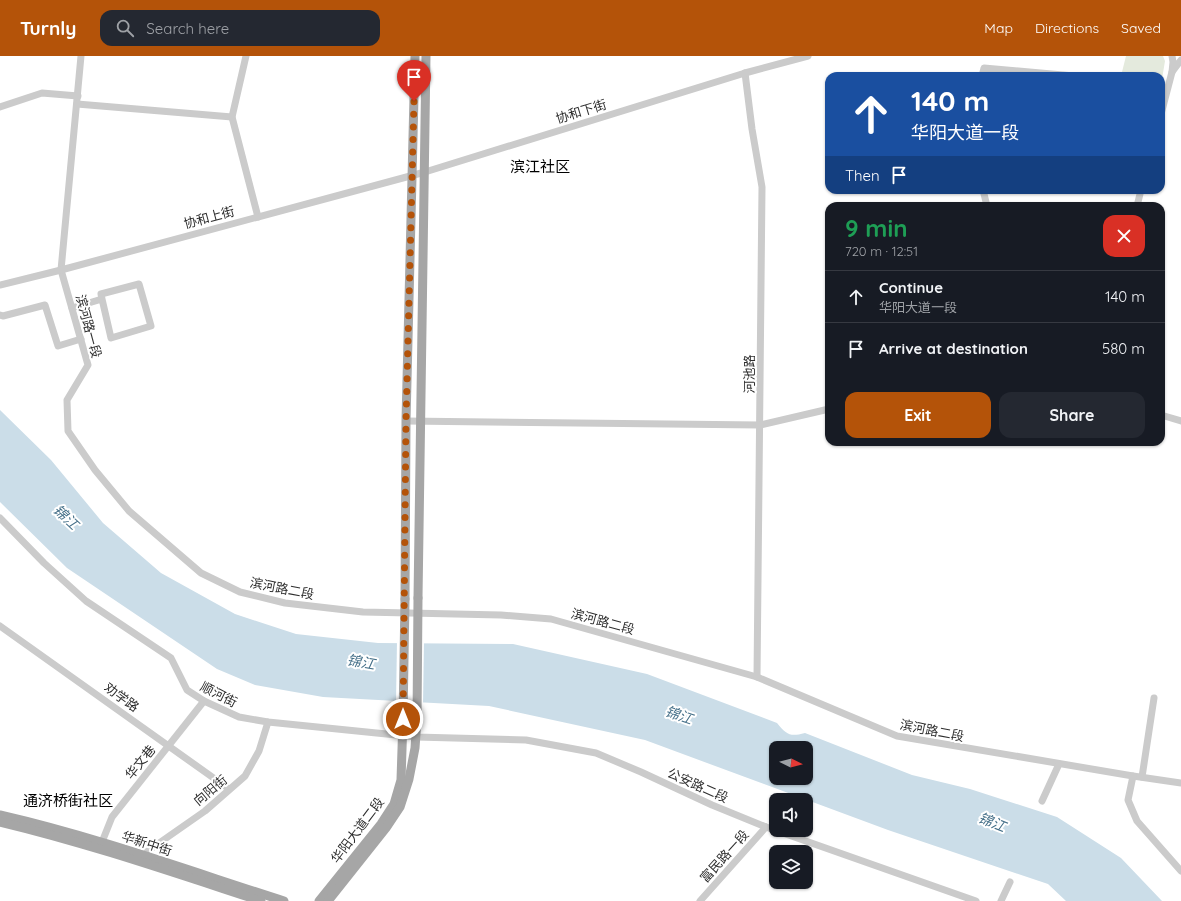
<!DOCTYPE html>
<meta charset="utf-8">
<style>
:root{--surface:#171b24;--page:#242831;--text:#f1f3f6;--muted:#9ea1a6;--line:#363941;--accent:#b45309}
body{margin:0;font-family:Quicksand,"Noto Sans SC",sans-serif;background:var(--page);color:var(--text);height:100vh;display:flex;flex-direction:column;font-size:15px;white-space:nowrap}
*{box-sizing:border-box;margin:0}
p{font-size:13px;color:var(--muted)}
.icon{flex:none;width:22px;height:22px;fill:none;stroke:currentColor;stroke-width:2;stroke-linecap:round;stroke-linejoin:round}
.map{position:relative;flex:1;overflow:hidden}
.details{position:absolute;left:825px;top:146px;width:340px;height:244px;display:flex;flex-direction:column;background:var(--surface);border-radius:12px;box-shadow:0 1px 3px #0004}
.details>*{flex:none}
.top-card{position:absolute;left:825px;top:16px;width:340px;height:122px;border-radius:12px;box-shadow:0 1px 3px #0004;background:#1a4fa0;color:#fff;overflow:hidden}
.needle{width:26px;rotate:96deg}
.fabs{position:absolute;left:769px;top:685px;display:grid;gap:8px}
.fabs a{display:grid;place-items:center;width:44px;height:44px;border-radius:8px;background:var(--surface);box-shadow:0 1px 3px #0004;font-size:20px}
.pin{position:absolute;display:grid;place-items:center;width:34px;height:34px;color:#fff;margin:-41px -17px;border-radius:50% 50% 50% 0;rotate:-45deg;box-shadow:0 0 4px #0007}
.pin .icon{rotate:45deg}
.me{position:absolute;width:44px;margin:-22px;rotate:0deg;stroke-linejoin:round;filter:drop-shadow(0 0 3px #0008)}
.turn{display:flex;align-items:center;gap:14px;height:84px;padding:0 20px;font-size:18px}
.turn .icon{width:52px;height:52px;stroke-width:2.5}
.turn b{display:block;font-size:28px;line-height:34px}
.then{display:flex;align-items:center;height:38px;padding:0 20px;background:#0003;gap:8px;font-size:15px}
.round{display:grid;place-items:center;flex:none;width:42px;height:42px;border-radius:12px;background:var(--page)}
.head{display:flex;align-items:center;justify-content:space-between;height:68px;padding:0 20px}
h1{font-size:24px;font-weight:700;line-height:30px;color:#1e9e55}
.primary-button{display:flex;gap:8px;margin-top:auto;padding:8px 20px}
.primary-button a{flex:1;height:46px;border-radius:12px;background:var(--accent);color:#fff;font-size:16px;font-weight:700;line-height:46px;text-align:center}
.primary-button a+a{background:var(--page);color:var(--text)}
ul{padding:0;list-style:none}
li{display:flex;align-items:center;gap:12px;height:52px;padding:0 20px;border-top:1px solid var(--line)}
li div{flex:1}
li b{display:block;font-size:15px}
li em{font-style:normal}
header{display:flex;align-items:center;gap:24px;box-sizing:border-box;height:56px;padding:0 20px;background:var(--accent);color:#fff}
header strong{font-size:19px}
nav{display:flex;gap:22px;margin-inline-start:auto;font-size:14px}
.search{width:280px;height:36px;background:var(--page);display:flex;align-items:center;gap:10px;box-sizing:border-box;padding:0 14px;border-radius:12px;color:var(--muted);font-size:15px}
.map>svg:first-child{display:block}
</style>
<header>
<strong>Turnly</strong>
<div class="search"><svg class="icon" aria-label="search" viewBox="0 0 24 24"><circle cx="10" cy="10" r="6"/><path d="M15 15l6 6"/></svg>Search here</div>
<nav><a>Map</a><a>Directions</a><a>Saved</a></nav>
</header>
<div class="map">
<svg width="1181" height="845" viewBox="0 0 1181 845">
<rect width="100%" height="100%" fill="#fff"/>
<polygon fill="#e4eadd" points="1126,0 1163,0 1165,5 1161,29 1161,20 1121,20"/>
<path fill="#cbdde8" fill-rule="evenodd" d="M 0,354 L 51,404 L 103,467 L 161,517 L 235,558 L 296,578 L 378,587 L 513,588 L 647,618 L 777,667 C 787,679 790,681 805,677 L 912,719 L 970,733 L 1057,761 L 1121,802 L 1162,845 L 1066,845 L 1048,828 L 888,774 L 645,684 L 489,650 L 323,641 L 255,629 L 217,613 L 67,512 L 0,446 ZM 776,692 L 806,692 L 806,722 L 776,722 Z"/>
<polygon fill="#fff" points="397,585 424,585 423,648 396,647"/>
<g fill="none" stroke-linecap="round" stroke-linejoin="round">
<g stroke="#cbcbcb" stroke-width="7">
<polyline points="81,0 61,214 88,309 67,344 68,375 95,414 129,455 201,517 240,536 285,547 363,556 501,559 551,563 757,621 897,680 1133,720 1181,727"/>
<polyline points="246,0 232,61 258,161"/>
<polyline points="1172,0 1173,6 1172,16 1181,4"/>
<polyline points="745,17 752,73 762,131 757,621"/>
<polyline points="982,20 984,12 1074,20"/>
<polyline points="77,48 232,61"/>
<polyline points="0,51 42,37 78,40"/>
<polyline points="1161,58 1172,16"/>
<polyline points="983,134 987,150"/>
<polyline points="1137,150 1141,134"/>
<polyline points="0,229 61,214 425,116 745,17 808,0"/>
<polyline points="72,252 102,243 101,238 139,228 151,270 111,282 102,243"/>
<polyline points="0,259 3,260 45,249 58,290 81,283"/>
<polyline points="1161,359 1181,365"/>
<polyline points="406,365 760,369 829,353"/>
<polyline points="0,462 44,507 86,545 171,602 187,634 204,645 239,661 268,666 416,681 526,684 596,697 641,716 712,749 766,771 976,845"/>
<polyline points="0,570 229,733"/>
<polyline points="1133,720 1128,744 1137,765 1181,815"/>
<polyline points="1142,721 1154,642"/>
<polyline points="1042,745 1059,708"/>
<polyline points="102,786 112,761 204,645"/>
<polyline points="142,799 205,755 245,720 259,695 268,666"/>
<polyline points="700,845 766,771"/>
<polyline points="1001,845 1010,826"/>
</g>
<g stroke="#a6a6a6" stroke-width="9">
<polyline points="418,542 426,0"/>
<polyline points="405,543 406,365 415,0"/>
<path d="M 0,759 C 96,781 190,815 284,845"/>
<path d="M 0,766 C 88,787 175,817 261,845"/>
<polyline points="319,845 381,768 394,748 401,724 403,663"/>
<polyline points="328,845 386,772 400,751 409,723 415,692 417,664"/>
</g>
<g stroke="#a6a6a6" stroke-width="9">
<polyline points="403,663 405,543"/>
<polyline points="417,664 418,542"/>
</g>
</g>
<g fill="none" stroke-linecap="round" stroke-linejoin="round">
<polyline stroke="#b45309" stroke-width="7" stroke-dasharray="0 12.6" points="403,663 406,365 414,45"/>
</g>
<g text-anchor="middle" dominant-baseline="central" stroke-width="4" stroke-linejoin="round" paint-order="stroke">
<g font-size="13" fill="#2e2e2e" stroke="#fff">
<text transform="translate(581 55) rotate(-17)">协和下街</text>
<text transform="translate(209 161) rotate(-15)">协和上街</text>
<text transform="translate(89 270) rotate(75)">滨河路一段</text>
<text transform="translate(749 318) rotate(-90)">河池路</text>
<text transform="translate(282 532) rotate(11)">滨河路二段</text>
<text transform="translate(603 565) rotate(15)">滨河路二段</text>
<text transform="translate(219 638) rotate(27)">顺河街</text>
<text transform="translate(122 641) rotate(36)">劝学路</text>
<text transform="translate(932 674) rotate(11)">滨河路二段</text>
<text transform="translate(140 706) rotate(-51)">华文巷</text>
<text transform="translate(698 729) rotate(24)">公安路二段</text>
<text transform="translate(210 734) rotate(-40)">向阳街</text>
<text transform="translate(357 774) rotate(-53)">华阳大道二段</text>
<text transform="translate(147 787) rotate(18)">华新中街</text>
<text transform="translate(724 800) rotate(-48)">富民路一段</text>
</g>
<g font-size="14" font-style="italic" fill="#446f88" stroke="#fff">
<text transform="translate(66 461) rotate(43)">锦江</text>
<text transform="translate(361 606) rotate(10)">锦江</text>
<text transform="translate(679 659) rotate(19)">锦江</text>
<text transform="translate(992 766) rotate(22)">锦江</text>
</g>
<g font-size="15" fill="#000" stroke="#fff">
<text x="540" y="110">滨江社区</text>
<text x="68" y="744">通济桥街社区</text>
</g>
</g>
</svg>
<div class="fabs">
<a><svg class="needle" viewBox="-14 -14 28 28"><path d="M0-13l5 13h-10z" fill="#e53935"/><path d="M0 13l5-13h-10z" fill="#9ea1a6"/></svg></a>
<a><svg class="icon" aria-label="sound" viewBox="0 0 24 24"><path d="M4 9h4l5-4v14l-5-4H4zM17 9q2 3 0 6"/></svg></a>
<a><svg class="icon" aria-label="layers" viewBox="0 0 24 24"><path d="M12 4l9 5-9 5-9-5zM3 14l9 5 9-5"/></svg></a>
</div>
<div class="pin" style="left:414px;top:45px;background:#d93025"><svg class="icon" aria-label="arrive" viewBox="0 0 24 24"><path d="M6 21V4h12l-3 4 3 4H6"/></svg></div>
<svg class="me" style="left:403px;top:663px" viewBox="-20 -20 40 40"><circle r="17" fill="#b45309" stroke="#fff" stroke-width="3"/><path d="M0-11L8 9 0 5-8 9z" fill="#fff"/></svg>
<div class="top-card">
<div class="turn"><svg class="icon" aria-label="ahead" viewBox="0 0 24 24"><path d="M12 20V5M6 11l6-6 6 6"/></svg><div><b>140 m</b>华阳大道一段</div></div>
<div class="then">Then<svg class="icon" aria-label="arrive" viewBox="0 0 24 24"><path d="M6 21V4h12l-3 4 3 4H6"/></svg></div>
</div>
<section class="details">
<div class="head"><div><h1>9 min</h1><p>720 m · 12:51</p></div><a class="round" style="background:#d93025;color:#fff"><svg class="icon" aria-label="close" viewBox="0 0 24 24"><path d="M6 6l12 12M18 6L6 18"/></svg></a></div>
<ul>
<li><svg class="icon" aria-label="ahead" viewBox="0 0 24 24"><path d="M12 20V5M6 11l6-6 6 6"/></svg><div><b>Continue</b><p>华阳大道一段</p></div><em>140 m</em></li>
<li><svg class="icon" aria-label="arrive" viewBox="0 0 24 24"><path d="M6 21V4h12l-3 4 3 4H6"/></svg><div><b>Arrive at destination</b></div><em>580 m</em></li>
</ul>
<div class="primary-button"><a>Exit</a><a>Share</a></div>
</section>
</div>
